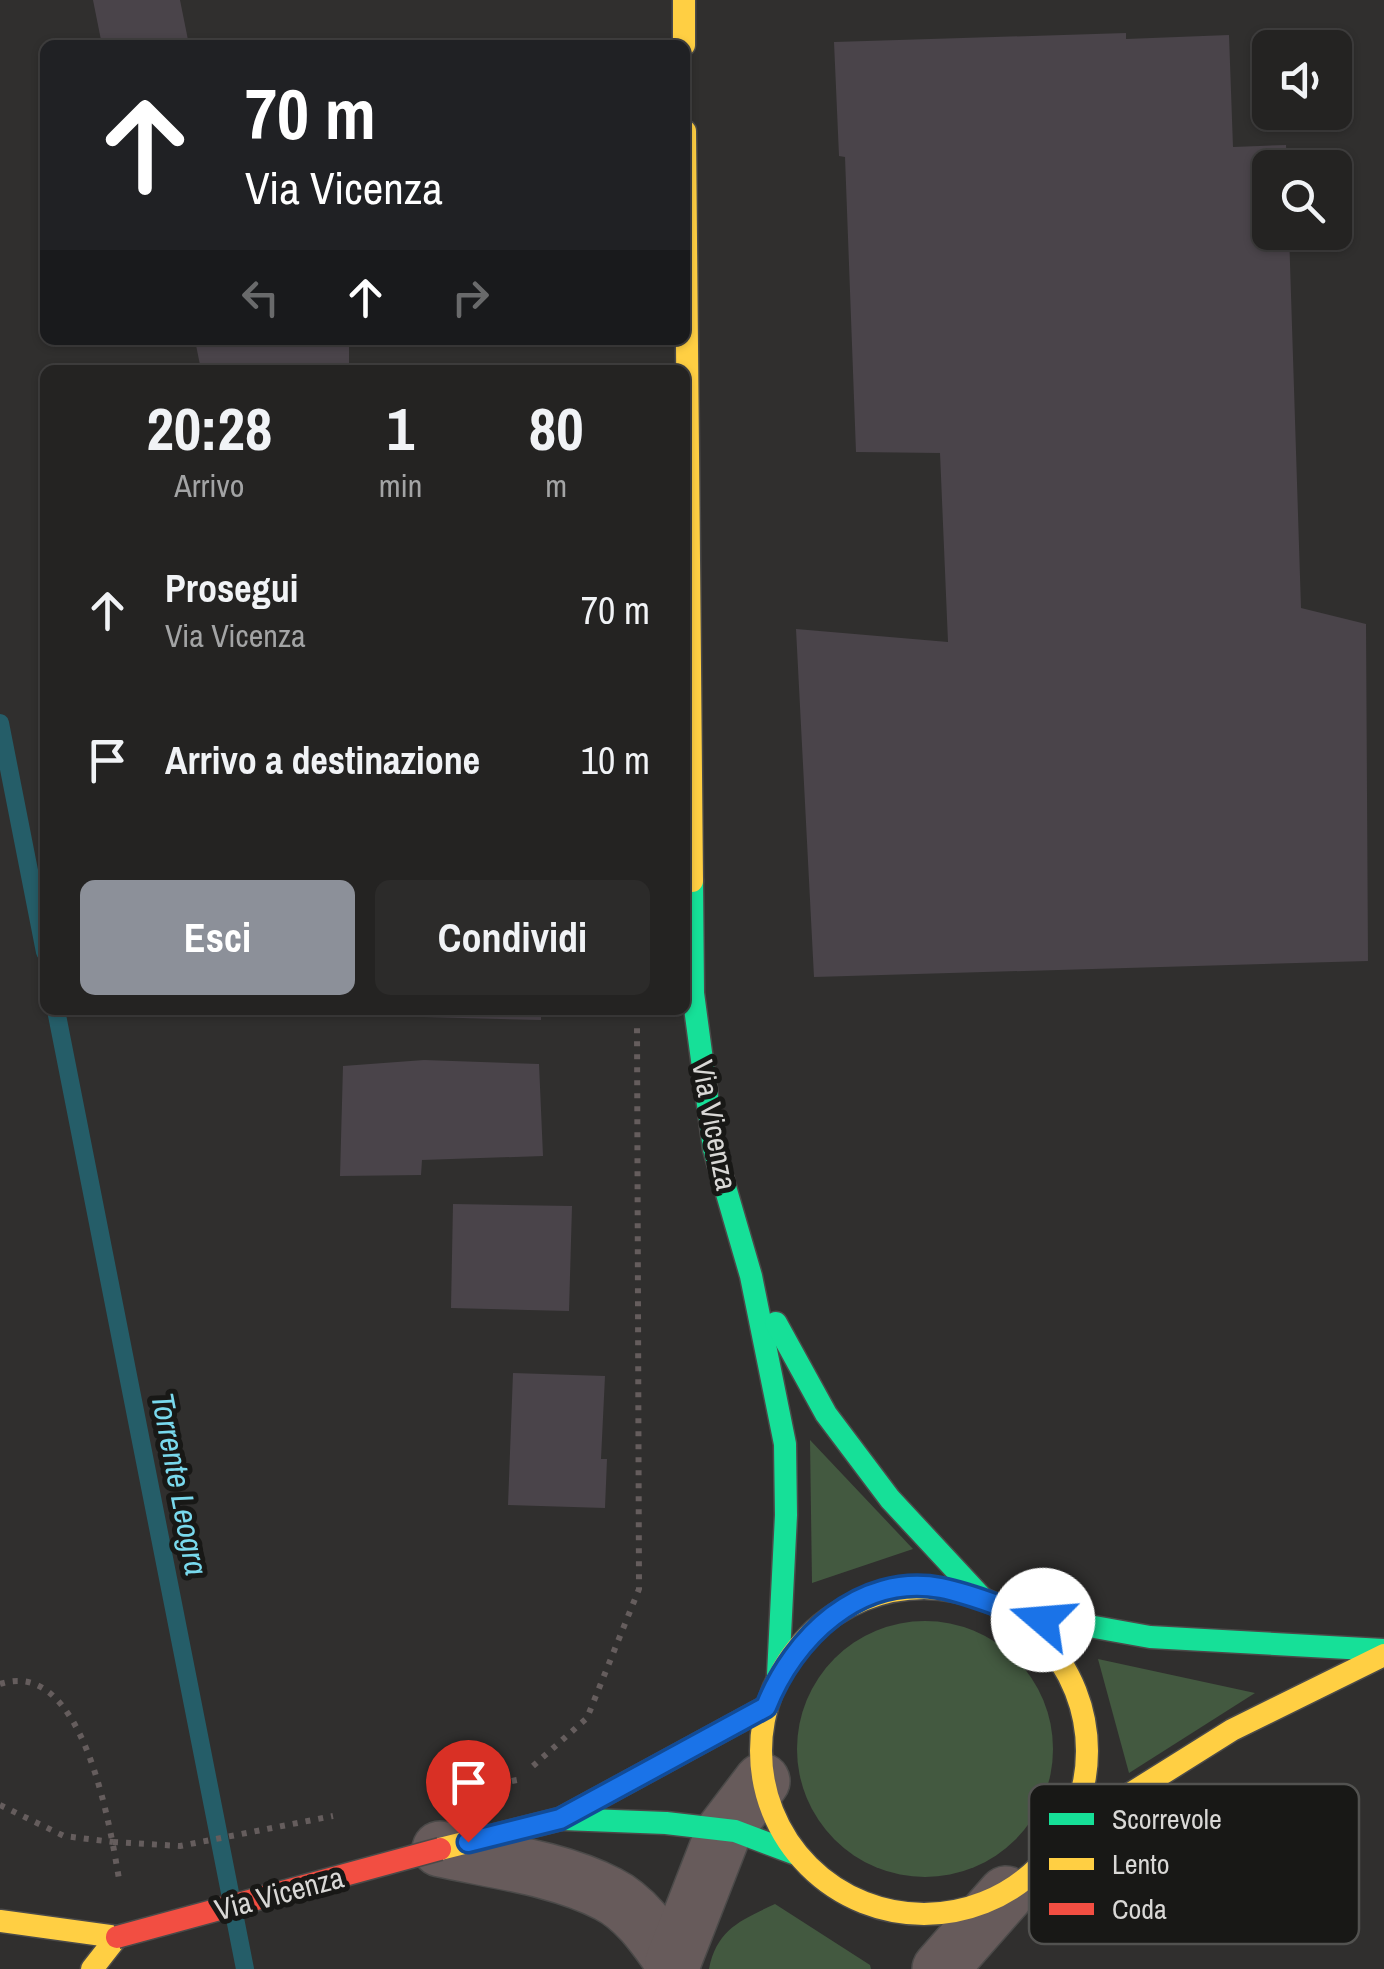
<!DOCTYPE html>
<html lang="it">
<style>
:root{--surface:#242322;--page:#2c2b2a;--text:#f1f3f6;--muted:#a3a4a5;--line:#414040;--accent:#8c9099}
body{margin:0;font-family:"Archivo Narrow",sans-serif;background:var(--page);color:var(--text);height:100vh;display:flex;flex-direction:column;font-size:38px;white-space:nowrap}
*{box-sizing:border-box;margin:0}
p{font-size:32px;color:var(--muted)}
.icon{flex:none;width:55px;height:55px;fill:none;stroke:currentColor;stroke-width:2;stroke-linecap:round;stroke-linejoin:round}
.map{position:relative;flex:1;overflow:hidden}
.side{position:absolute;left:40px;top:365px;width:650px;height:650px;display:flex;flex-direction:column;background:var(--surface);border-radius:15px;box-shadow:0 2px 8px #0004,0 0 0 2px var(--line)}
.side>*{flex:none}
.banner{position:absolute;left:40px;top:40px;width:650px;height:305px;border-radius:15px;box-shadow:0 2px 8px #0004,0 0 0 2px var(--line);background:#202124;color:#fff;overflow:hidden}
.fabs{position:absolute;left:1252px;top:30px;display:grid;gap:20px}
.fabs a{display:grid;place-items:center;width:100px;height:100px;border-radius:15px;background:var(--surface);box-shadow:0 2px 8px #0004,0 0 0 2px var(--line);font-size:50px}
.pin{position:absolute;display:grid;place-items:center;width:85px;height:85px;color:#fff;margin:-102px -42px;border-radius:50% 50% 50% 0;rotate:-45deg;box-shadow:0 0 10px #0007}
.pin .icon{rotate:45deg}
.me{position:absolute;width:110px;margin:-55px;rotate:288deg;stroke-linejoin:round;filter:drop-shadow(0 0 8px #0008)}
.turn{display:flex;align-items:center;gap:35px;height:210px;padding:0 40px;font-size:45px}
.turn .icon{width:130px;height:130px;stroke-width:2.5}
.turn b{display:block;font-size:70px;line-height:85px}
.lanes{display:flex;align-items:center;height:95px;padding:0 40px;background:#0003;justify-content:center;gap:50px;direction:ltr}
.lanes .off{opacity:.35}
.eta{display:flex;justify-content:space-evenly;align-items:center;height:170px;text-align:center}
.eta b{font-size:60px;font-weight:700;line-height:70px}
.cta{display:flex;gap:20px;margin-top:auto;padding:20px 40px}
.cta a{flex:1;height:115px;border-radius:15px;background:var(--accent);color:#fff;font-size:40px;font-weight:700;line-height:115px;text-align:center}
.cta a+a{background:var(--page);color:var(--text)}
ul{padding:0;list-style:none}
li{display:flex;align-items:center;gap:30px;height:150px;padding:0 40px}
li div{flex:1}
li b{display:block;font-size:38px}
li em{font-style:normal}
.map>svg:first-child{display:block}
</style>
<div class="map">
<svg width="1384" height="1969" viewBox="0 0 1384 1969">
<rect width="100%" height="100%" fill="#302f2e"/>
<g fill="#435940">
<polygon points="810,1440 913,1549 812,1583"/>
<circle cx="925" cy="1749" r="128"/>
<polygon points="1098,1659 1255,1693 1129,1773"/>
<path d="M 775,1904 L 870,1965 L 871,1969 L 709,1969 C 717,1929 741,1920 775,1904 Z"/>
</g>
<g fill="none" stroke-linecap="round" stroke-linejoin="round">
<g stroke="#255d68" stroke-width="18">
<polyline points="0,723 45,952"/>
<polyline points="56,1010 245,1969"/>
</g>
</g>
<g fill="#4a444a">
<polygon points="93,0 180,0 189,45 102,45"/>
<polygon points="1126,33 1126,39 1229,35 1233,147 1286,145 1287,168 1270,168 1270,232 1289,232 1301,608 1366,624 1368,961 814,977 796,629 948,642 940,453 856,452 845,157 839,156 834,42"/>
<polygon points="195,340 349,340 349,370 201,370"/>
<polygon points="423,1010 541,1010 541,1020 423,1017"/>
<polygon points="424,1060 539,1064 543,1156 422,1160 421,1175 340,1176 343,1066"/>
<polygon points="453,1204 572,1206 569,1311 451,1308"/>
<polygon points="513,1373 605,1376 601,1459 607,1459 605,1508 508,1505"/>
</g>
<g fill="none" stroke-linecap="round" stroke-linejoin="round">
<defs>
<g id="street">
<path d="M 440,1849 C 495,1861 558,1868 608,1894 C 636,1908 656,1938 673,1962 L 672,1969"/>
<polyline points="673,1962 724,1831 762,1781"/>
<polyline points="940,1969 1006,1894"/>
</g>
<g id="fast">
<polyline points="692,881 693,993 714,1149 751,1276 785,1444 786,1515 778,1675"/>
<polyline points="776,1323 826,1414 890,1499 982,1598"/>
<polyline points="1011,1612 1150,1637 1384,1650"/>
<polyline points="563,1819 666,1823 735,1831 796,1854"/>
</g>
<g id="slow">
<polyline points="684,0 684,45"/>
<polyline points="685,131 692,881"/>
<circle cx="924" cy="1751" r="163"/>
<polyline points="1066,1834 1232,1730 1384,1655"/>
<polyline points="440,1849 560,1819 766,1707"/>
<polyline points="0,1921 117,1937 92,1969"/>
</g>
</defs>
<use href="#street" stroke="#4b4a49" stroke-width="58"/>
<use href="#fast" stroke="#4b4a49" stroke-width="25"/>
<use href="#slow" stroke="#4b4a49" stroke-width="25"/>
<g stroke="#655d5d" stroke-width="6" stroke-dasharray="5 8" stroke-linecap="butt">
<path d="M 0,1684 C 83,1656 110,1826 119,1879"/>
<polyline points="533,1766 587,1718 639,1589 637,1023"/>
<polyline points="0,1805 64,1836 113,1842"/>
</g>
<use href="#street" stroke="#675b5b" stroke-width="55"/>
<use href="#fast" stroke="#16e098" stroke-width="22"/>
<use href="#slow" stroke="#ffcf43" stroke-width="22"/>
<defs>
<polyline id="jam-bridge" points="117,1937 440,1849"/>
</defs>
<use href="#jam-bridge" stroke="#4b4a49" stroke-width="25" stroke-linecap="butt"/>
<g stroke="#655d5d" stroke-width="6" stroke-dasharray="5 8" stroke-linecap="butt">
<polyline points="448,1793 517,1780"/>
<polyline points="113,1842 180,1846 333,1816"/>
</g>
<use href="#jam-bridge" stroke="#f24e42" stroke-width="22"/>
</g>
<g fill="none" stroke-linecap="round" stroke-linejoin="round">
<defs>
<path id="route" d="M 468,1842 L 560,1819 L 766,1707 C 793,1638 859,1573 941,1588 C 977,1595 1008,1611 1043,1620"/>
</defs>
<use href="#route" stroke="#114b97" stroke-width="25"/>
<use href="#route" stroke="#1a73e8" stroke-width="18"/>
</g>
<g text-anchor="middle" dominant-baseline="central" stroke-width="10" stroke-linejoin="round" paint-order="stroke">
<g font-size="30" fill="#d9d8d6" stroke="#181816">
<text transform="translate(715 1125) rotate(79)">Via Vicenza</text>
<text transform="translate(279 1893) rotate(-15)">Via Vicenza</text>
</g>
<g font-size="32" font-style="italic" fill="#79d9ed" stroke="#181816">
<text transform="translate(180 1484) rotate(79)">Torrente Leogra</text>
</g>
</g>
<rect x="1029" y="1784" width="330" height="160" rx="15" fill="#181816" stroke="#525250" stroke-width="2.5"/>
<rect x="1049" y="1813" width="45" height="12" fill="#16e098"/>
<rect x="1049" y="1858" width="45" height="12" fill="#ffcf43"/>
<rect x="1049" y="1903" width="45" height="12" fill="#f24e42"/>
<g font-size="28" fill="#d9d8d6">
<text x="1112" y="1829">Scorrevole</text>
<text x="1112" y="1874">Lento</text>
<text x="1112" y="1919">Coda</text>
</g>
</svg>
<div class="fabs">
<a><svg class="icon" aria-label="sound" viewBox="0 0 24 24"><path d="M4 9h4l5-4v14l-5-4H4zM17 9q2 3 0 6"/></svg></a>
<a><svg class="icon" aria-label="search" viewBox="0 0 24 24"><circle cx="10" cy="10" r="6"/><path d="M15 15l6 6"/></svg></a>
</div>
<div class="pin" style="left:468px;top:1842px;background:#d93025"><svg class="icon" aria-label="arrive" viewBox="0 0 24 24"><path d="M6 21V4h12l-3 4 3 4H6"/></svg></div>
<svg class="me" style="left:1043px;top:1620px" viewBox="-20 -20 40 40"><circle r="19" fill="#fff"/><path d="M0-13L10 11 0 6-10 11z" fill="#1a73e8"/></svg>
<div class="banner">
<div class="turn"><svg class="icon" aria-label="ahead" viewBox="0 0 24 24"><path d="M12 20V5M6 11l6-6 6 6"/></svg><div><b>70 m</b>Via Vicenza</div></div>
<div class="lanes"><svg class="icon off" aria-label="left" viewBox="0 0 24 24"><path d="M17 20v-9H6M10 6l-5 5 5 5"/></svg><svg class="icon" aria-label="ahead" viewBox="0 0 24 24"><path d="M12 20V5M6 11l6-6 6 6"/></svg><svg class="icon off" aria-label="right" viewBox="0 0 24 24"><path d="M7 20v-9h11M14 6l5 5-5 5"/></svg></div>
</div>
<section class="side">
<div class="eta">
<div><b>20:28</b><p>Arrivo</p></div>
<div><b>1</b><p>min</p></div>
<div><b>80</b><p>m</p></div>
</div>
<ul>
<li><svg class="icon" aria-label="ahead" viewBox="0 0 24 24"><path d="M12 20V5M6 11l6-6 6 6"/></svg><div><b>Prosegui</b><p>Via Vicenza</p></div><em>70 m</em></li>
<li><svg class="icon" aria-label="arrive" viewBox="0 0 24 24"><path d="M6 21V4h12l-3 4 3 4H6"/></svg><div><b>Arrivo a destinazione</b></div><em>10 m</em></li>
</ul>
<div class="cta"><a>Esci</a><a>Condividi</a></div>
</section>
</div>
